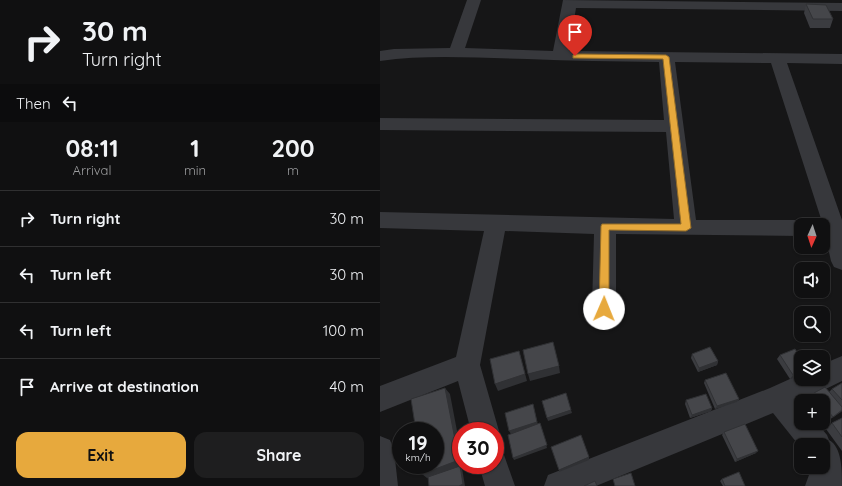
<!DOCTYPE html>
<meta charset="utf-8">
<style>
:root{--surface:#101011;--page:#1e1e1f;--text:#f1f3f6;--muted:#9c9d9f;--line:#303031;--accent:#e7a93d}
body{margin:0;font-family:Quicksand,sans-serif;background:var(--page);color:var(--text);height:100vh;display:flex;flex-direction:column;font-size:15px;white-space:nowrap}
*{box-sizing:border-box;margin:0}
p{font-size:13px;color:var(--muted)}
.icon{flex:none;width:22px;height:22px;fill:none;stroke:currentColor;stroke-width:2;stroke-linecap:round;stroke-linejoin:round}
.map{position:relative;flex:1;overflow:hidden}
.panel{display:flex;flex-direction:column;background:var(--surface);width:380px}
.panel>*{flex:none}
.hud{background:#101011;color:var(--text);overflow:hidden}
.needle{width:26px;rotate:183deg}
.buttons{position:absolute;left:414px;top:218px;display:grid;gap:8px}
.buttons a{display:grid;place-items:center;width:36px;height:36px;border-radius:8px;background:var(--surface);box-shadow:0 1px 3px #0004,0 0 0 1px var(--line);font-size:20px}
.speed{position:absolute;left:12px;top:422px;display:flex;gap:8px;font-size:20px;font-weight:700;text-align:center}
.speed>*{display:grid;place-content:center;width:52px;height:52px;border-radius:50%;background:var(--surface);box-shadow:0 1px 3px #0004,0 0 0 1px var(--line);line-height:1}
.speed small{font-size:10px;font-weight:400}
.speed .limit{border:6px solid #d22;background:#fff;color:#111}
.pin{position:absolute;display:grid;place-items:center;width:34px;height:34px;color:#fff;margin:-41px -17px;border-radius:50% 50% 50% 0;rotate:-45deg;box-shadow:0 0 4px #0007}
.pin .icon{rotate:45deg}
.me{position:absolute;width:44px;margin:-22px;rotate:1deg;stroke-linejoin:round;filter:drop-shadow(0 0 3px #0008)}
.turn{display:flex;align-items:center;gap:14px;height:84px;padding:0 16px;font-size:18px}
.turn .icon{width:52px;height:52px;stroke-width:2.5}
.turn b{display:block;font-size:28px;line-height:34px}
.then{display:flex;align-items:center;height:38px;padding:0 16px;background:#0003;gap:8px;font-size:15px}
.eta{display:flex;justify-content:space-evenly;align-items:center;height:68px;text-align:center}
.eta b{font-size:24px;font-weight:800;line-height:28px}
.cta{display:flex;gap:8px;margin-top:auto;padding:8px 16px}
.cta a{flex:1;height:46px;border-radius:12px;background:var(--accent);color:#111;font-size:16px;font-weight:800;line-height:46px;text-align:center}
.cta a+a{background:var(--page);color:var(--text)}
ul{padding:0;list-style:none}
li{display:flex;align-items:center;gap:12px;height:56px;padding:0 16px;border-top:1px solid var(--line)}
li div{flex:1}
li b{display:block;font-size:15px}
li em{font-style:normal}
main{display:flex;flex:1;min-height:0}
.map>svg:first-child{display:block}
</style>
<main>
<section class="panel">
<div class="hud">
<div class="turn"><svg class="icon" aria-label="right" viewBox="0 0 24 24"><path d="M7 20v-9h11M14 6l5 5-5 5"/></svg><div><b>30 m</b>Turn right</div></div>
<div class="then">Then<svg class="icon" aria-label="left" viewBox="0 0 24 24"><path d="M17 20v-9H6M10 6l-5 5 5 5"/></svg></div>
</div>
<div class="eta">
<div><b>08:11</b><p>Arrival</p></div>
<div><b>1</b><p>min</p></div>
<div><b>200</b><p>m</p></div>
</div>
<ul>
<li><svg class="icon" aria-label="right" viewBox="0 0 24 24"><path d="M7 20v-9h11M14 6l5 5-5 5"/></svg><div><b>Turn right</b></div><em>30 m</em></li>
<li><svg class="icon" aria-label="left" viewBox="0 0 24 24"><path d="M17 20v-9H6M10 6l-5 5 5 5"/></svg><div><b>Turn left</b></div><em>30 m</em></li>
<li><svg class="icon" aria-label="left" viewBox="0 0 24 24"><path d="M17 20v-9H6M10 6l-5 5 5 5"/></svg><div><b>Turn left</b></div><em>100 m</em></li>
<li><svg class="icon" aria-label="arrive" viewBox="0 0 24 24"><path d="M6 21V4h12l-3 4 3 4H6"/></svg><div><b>Arrive at destination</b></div><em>40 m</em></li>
</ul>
<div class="cta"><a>Exit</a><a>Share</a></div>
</section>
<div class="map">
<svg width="462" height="486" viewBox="0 0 462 486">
<rect width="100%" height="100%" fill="#161617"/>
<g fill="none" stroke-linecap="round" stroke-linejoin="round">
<g fill="#37383c" fill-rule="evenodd">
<path d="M 87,0 L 101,0 L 85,48 L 173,51 L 183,0 L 462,3 L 462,11 L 196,8 L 189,51 L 462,54 L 462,64 L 407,63 L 462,220 L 462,270 L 454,267 L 451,261 L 443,225 L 391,63 L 295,62 L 316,220 L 421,220 L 429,222 L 430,225 L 421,225 L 421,236 L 236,234 L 236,309 L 233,316 L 224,320 L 215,316 L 212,309 L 214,234 L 125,231 L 100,365 L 119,431 L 115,441 L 115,431 L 91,431 L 78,381 L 0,412 L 0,386 L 76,357 L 104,231 L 0,228 L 0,212 L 294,219 L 286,132 L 0,130 L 0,118 L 284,120 L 279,62 C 235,61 191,61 147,59 C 98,58 48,54 0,61 L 0,51 L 14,49 L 70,48 Z"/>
<path d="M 462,356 L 462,381 L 419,402 L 421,404 L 421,423 L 437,423 L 447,435 L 449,440 C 462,447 462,470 462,486 L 425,486 L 429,475 L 438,470 L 436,467 L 443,467 L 443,445 L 421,445 L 421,448 L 393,413 L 216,486 L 164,486 L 168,475 L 390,388 L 421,374 L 421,379 L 443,379 L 443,364 Z"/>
<polygon points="0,436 10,440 14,450 18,486 0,486"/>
<polygon points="115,451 124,455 135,486 105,486 99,465 115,465"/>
</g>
</g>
<g fill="#3b3c40">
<polygon points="426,4 453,19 450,28 430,28 424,13"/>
<polygon points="312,354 338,361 337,365 318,372 311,358"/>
<polygon points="400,355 421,375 410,379 397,359"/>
<polygon points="325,380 359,399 357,402 335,409 324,383"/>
<polygon points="462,383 462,411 449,420 443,412 443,401 435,401 431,397 434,393 449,392 452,389"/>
<polygon points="306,400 332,408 331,411 310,418 305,404"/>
<polygon points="462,418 462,451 446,429 452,423"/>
<polygon points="344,432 376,453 355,462 342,435"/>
<polygon points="342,479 365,486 343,486 340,481"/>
</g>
<g fill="#303134">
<polygon points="139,351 147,381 118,391 115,384"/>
<polygon points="338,361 337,365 318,372 319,368"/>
<polygon points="179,366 180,373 150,381 148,374"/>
<polygon points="421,372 421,375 410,379 413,375"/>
<polygon points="65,388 70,394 81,452 81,465 83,465 80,466 82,468 85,486 79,486 80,466 47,478 42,474"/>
<polygon points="359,399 357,402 335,409 337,406"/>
<polygon points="153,404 158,425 131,434 129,431"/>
<polygon points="332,408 331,411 310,418 312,415"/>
<polygon points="191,410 192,413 168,421 167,418"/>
<polygon points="462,410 461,412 449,420 453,417"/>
<polygon points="160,423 167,448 134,460 133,458"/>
<polygon points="378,451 376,453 355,462 357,459"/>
<polygon points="209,457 209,460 179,472 179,470"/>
</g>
<g fill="#45464a" stroke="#303134">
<polygon points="426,4 446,5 453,19 433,19"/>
<polygon points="173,342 179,366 148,374 143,350"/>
<polygon points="330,347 338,361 319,368 312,354"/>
<polygon points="415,349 421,358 421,372 413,375 400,355"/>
<polygon points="139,351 145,374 115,384 110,359"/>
<polygon points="346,373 359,399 337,406 325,380"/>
<polygon points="462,383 462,400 452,389"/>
<polygon points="445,387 462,407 462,410 453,417 443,405 443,401 440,401 434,393"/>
<polygon points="65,388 79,460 42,474 40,465 55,465 55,431 36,431 31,399"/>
<polygon points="186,393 191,410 167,418 162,401"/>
<polygon points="326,394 332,408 312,415 306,400"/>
<polygon points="153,404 157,422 129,431 125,413"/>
<polygon points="462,418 462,437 452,423"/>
<polygon points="160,423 167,445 133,458 128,435"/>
<polygon points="365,424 378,451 357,459 344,432"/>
<polygon points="201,435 209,457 179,470 171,447"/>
<polygon points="80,466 83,484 79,486 49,486 48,477"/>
<polygon points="359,472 365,486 345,486 342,479"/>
<polygon points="251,473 255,486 235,486 233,479"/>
<polygon points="215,481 217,486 204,486"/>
</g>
<polygon fill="#e7a93d" stroke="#966e28" points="195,54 286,55 289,57 311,228 306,231 229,230 229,309 228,312 224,314 221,312 219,309 221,226 222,224 301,224 283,59 193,58 193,55"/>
</svg>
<div class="buttons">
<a><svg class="needle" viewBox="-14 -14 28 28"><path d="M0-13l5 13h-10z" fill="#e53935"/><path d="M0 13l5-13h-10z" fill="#9c9d9f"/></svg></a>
<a><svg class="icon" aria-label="sound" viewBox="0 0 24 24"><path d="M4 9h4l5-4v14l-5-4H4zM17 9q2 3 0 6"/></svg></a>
<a><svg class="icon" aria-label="search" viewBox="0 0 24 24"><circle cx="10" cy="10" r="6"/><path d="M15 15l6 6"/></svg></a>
<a><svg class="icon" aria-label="layers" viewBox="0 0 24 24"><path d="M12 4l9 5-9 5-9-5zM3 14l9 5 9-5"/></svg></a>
<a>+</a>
<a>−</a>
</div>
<div class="speed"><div>19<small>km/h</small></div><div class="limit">30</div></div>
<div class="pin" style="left:195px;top:56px;background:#d93025"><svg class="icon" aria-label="arrive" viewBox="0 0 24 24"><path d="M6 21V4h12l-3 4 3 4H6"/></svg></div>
<svg class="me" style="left:224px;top:309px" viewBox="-20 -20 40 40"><circle r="19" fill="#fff"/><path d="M0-13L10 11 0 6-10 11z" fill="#e7a93d"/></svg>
</div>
</main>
